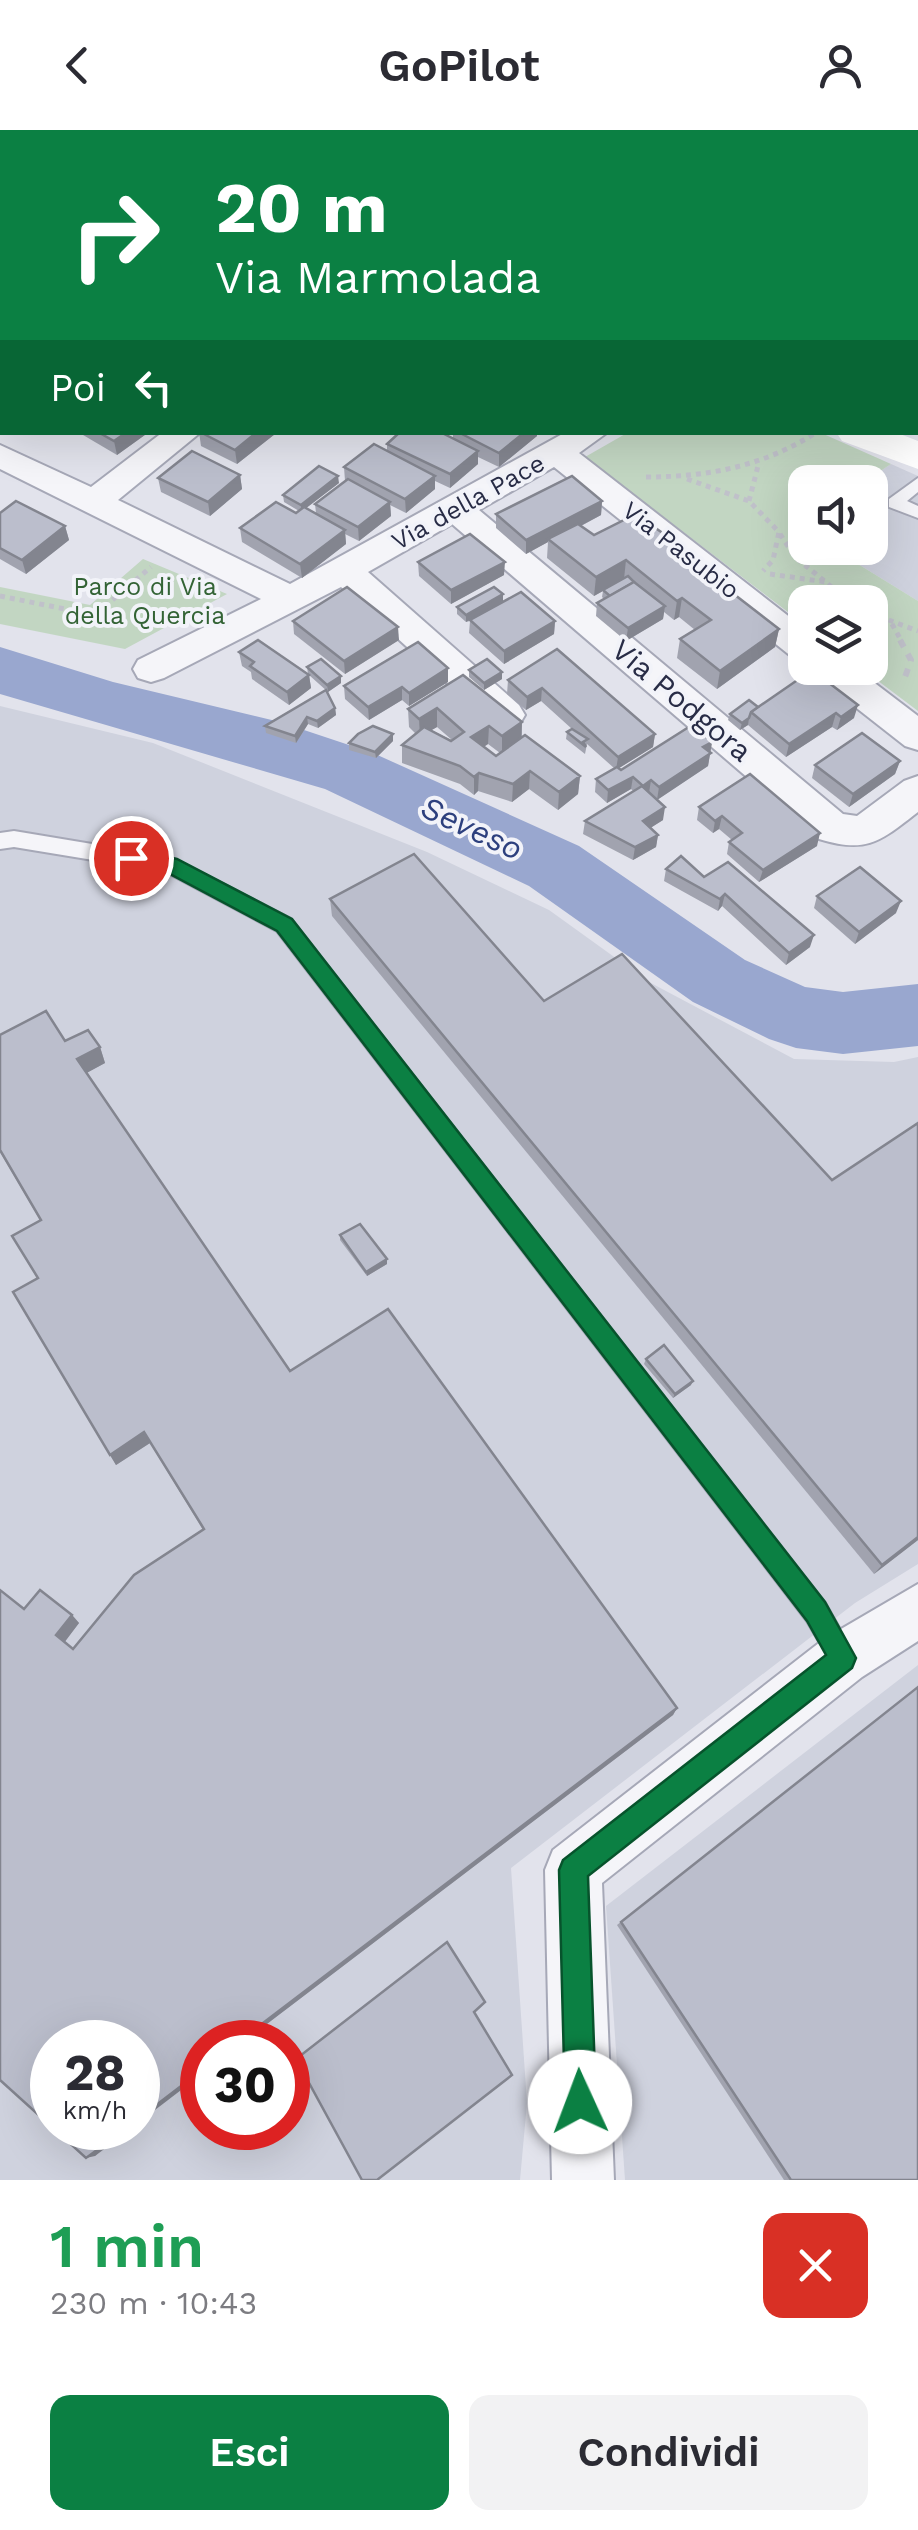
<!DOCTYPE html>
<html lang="it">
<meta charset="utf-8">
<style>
:root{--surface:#fff;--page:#f2f2f3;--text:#2b2b33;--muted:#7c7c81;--accent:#0b8043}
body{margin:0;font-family:"Work Sans",sans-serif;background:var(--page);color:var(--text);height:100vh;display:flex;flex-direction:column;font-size:38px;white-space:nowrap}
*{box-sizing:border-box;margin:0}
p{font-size:32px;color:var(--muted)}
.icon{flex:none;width:55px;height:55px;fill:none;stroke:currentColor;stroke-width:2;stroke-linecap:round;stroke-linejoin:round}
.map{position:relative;height:2050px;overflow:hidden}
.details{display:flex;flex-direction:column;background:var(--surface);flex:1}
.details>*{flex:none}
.guide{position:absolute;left:0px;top:0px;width:920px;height:305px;box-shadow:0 10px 40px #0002;background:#0b8043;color:#fff;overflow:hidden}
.fabs{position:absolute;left:788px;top:335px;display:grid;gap:20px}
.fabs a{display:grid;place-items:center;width:100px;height:100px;border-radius:20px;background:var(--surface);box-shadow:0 10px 40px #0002;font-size:50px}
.speed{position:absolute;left:30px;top:1890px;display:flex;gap:20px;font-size:50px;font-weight:700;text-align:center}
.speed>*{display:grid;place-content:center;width:130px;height:130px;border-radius:50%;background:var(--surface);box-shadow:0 10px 40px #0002;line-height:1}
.speed small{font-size:25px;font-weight:400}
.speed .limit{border:15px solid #d22;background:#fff;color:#111}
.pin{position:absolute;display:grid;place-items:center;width:85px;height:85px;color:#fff;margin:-42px;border:5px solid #fff;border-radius:50%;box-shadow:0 2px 10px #0007}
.me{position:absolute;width:110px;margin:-55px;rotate:358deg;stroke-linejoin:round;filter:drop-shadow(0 0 8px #0008)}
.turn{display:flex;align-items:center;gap:35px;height:210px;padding:0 50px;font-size:45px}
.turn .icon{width:130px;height:130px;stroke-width:2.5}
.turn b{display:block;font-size:70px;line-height:85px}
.then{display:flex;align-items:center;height:95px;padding:0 50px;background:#0003;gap:20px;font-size:38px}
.round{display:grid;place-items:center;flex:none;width:105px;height:105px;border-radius:20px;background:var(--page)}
.overview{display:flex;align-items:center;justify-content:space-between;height:170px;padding:0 50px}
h1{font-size:60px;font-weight:600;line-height:75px;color:#1e9e55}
.primary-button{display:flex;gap:20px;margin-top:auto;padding:20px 50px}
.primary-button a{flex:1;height:115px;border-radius:20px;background:var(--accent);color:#fff;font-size:40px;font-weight:600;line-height:115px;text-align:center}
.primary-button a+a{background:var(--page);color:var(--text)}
header{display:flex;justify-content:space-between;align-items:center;height:130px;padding:0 50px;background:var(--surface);font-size:45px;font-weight:600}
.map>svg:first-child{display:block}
</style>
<header><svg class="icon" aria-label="back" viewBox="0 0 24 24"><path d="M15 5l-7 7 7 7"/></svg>GoPilot<svg class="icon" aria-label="person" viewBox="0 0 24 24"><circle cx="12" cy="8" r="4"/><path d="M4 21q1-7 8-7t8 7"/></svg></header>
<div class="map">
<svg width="918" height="2050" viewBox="0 0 918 2050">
<rect width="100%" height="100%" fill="#e2e3ec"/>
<g fill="#cfd2de" fill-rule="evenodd">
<polygon points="891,334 918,346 918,471 832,418 870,418 870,352 864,352"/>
<path d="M 0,576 L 153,613 L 427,722 L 549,780 L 649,852 L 794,929 L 894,932 L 918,927 L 918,1434 L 855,1473 L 511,1738 L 527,1973 L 520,2050 L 0,2050 ZM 52,1912 L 138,1912 L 138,1998 L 52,1998 ZM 202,1912 L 288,1912 L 288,1998 L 202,1998 Z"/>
<polygon points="918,1535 918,2050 625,2050 606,1776"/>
</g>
<g fill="#c2d6c2">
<polygon points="560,0 918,0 918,121 918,2"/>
<polygon points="819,302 891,334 864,352 805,352 805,392 799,397 805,401 805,418 832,418 918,471 918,581 861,538 870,538 870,472 805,472 805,495 585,327 627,303"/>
<polygon points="143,429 227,464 125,519 0,494 0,457 90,475"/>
</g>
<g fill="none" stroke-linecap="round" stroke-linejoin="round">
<polygon fill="#99a7cf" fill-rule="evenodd" points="0,517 113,552 280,592 373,623 579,716 745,830 805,857 843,862 918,854 918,916 843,924 796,918 769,909 693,872 529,756 325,659 0,564"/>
<defs>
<g id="lane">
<polygon points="918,348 918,362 907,371 918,376 918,388 889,377 889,369"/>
<polygon points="14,701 170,727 291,789 825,1473 856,1528 852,1537 843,1541 834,1537 807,1491 277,801 166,742 14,717 0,719 0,703"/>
</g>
<g id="street">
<polygon points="498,0 529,0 530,2 500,2"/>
<path d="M 163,302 L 201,302 L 118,370 L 290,454 L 566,302 L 608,302 L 579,323 L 805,499 L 805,531 L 792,527 L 554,337 L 479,380 L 843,684 L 857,686 L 904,651 L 918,646 L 918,682 C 880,711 868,724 819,709 L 452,394 L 368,442 L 519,575 L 525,585 L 519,595 L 506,599 L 493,595 L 341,457 L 164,548 L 151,552 L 138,548 L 133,539 L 138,530 L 261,469 L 0,339 L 0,315 L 91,357 Z"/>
<polygon points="812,538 855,538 918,586 918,620 905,616 817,547"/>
<polygon points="918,1454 918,1511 862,1547 602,1753 614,2050 552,2050 545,1740 553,1720 824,1509"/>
</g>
</defs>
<use href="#lane" stroke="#a6a8b7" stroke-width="4"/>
<use href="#street" stroke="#a6a8b7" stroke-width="4"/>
<g stroke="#c0c1ca" stroke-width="5" stroke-dasharray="5 5" stroke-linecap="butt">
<polyline points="326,2 330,0"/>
<path d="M 646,347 C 709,347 764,336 817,302"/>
<polyline points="687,349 749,371 779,402 773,430 763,441"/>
<polyline points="749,371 758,336"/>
<polyline points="780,404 795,427 850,472"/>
<polyline points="770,444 826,452"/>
<polyline points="0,466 95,485 151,437"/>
<polyline points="870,483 918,501"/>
<polyline points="892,494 902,512"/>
</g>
<polyline stroke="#c0c1ca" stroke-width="6" stroke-dasharray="8 8" stroke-linecap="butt" points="900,510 911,530 904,550"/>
<use href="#lane" fill="#f5f5f9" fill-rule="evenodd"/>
<use href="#street" fill="#f5f5f9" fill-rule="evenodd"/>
<g fill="#fff" fill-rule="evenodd">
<polygon points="145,0 184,0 185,2 147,2"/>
<polygon points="836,302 895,302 918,311 918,339 842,311"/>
</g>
</g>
<g fill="#a1a3af" fill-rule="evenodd">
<polygon points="251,0 319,0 315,2 257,2"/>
<polygon points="78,302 149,302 117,325"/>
<polygon points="199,302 275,304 237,334 201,316"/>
<polygon points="453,302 537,302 537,306 499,337 478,327 478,334 450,358 435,351 435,359 406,383 390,375 391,386 359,411 345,404 346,414 302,448 242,412 240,398 296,383 299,381 284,372 283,365 339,353 306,378 316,383 315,374 345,351 344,337 387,321 387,314 453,308"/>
<polygon points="240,345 242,359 210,386 161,362 158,348"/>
<polygon points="602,371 601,385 581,396 594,405 663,410 779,499 775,517 717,559 677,528 680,509 695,500 679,487 674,490 664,482 663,489 626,511 596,486 597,473 604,469 602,467 603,461 594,466 547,428 548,412 526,424 496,398 496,384"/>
<polygon points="0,383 65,396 69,410 26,444 0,429"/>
<polygon points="418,432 504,445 451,474 419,446"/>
<polygon points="503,464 503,471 555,491 554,504 504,534 469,503 470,491 466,492 457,484 457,477"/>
<polygon points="293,491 399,510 345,544 294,504"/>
<polygon points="557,519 655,604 653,617 619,638 621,640 712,612 708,636 657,670 663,690 650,698 658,705 656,717 633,730 583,704 585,691 633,661 631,659 607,673 595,662 596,649 614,638 587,614 585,624 566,609 567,602 572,599 541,571 526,580 507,564 508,550"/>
<polygon points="239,522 308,544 307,537 341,553 328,562 309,545 311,558 289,575 252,549 251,542 242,536"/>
<polygon points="448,538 448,552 409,576 402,570 369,590 345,569 344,556"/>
<polygon points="469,540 502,549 484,560 469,547"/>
<polygon points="812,540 854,588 837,600 832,597 786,627 748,595 740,600 728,590 730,584 758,577"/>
<path d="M 463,545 L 522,592 L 522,608 L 580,646 L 578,664 L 558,680 L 529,659 L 512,672 L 478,661 L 474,665 L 460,654 L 402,633 L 402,615 L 416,604 L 409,597 L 408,579 ZM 437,597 L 452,610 L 431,600 ZM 488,614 L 500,623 L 496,626 L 484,617 Z"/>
<polygon points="335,578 336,585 318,598 308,594 296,613 266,603 265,596"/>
<polygon points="393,604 393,611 376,628 349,620 349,613"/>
<polygon points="900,631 895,644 849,677 812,648 815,635"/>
<polygon points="699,677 817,716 759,752 727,724 729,712 732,710 719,699 713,703 697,690"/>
<polygon points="666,739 704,747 810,817 786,835 722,776 718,781 664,751"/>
<polygon points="817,766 896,783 855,814 814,778"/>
<polygon points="330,769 544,871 832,1050 918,1410 874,1444 332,786"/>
<polygon points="0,905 65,911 100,917 105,933 86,943 290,1241 677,1578 673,1585 243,1912 202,1912 95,2026 24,1479 72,1485 79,1493 64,1512 73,1519 203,1400 150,1313 116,1335 13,1162 37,1148 12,1106 40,1090 0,1022"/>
<polygon points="340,1105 387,1134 367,1146 340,1110"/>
<polygon points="646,1229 691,1255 673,1268 644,1234"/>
<polygon points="918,1557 918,2050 784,2050 617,1795"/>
</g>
<g fill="#83858f">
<polygon points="290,0 319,0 315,2 290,2"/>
<polygon points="424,0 458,0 452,2 419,2"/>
<polygon points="127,302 149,302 117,325 114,311"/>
<polygon points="257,302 275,304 237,334 235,320"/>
<polygon points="525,302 537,302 537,306 499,337 499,323"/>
<polygon points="478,321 478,334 450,358 450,344"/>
<polygon points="240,345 242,359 210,386 208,372"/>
<polygon points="338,346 339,353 301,382 301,375"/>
<polygon points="435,346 435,359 406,383 405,369"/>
<polygon points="602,371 601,385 556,409 548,409 548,412 526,424 526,410"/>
<polygon points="390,372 391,386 359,411 358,397"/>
<polygon points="65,396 69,410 26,444 22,430"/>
<polygon points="345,400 346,414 302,448 300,434"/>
<polygon points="626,430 624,449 594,466 596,447"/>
<polygon points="505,432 504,445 451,474 451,460"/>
<polygon points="503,464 503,471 466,492 466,485"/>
<polygon points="682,468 679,487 674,490 677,471"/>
<polygon points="665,476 663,489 626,511 628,498"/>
<polygon points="555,491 554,504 504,534 504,521"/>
<polygon points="398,497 399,510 345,544 344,531"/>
<polygon points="779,499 775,517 717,559 720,541"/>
<polygon points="448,538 448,552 409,576 409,563"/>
<polygon points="502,542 502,549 484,560 484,553"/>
<polygon points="309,545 311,558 289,575 287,562"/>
<polygon points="341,546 341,553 328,562 327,555"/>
<polygon points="402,557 402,570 369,590 368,577"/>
<polygon points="542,558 541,571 526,580 527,567"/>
<polygon points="858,575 854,588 837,600 841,587"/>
<polygon points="335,578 336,585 318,598 317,591"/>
<polygon points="437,578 437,597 420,607 419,589"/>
<polygon points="836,583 832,597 786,627 789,614"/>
<polygon points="307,587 308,594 296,613 295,606"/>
<polygon points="749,588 748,595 740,600 742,593"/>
<polygon points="522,592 521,611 502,624 502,606"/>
<polygon points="489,596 488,614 470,625 471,607"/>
<polygon points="393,604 393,611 376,628 375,622"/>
<polygon points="655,604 653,617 616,640 618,627"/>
<polygon points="712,612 708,636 657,670 659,657 703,617"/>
<polygon points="900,631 895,644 849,677 853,664"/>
<polygon points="530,641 529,659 512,672 513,654"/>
<polygon points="479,643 478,661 474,665 474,647"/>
<polygon points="580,646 578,664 558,680 559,662"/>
<polygon points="633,647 631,659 607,673 608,660"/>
<polygon points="651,650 649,663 643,656"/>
<polygon points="665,677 663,690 641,704 643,691"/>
<polygon points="722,686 719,699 713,703 715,691"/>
<polygon points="820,703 817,716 759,752 763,740"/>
<polygon points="658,705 656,717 633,730 635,717"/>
<polygon points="725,764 722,776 718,781 720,769"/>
<polygon points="901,771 896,783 855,814 859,802"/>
<polygon points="814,805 810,817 786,835 789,823"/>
<polygon points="100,917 105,933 83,945 77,929"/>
<polygon points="387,1129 387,1134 367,1146 366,1142"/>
<polygon points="693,1251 691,1255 673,1268 675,1264"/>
<polygon points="144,1302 150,1313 116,1335 110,1325"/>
<polygon points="918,1407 918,1410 874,1444 882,1435"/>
<polygon points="72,1485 79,1493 64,1513 56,1505"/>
<polygon points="677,1578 673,1585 243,1912 238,1912"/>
<polygon points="202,1940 202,1944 138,1993 138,1989"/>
<polygon points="127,1998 132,1998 95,2026 86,2028"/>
</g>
<g fill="#bbbecc" stroke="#83858f" stroke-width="2.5">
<polygon points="335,0 410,0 414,2 331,2"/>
<polygon points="473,0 492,0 496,2 468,2"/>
<polygon points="0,79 2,80 2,107 0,108"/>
<polygon points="2,192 2,221 0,219 0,194"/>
<polygon points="98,302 127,302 114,311"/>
<polygon points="200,302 257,302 235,320"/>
<polygon points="400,302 440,302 478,321 450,344 387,314"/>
<polygon points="458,302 525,302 499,323"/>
<polygon points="374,314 435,346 405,369 344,337"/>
<polygon points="192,321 240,345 208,372 158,348"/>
<polygon points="319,336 338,346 301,375 283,365"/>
<polygon points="572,346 602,371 526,410 496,384"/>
<polygon points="348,349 390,372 358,397 315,374"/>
<polygon points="16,371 65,396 22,430 0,418 0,383"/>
<polygon points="276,372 296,383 304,377 345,400 300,434 240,398"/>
<polygon points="632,386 650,399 654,397 664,404 660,407 779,499 720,541 680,509 711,490 682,468 677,471 626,430 596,447 548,409 578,394 594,405"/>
<polygon points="470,404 505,432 451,460 418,432"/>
<polygon points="628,446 634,452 610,466 603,460"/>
<polygon points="634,452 665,476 628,498 597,473"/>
<polygon points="347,457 398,497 344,531 293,491"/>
<polygon points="494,457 503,464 466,485 457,477"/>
<polygon points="521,462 555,491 504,521 470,490"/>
<polygon points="258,510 309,545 287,562 250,536 254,532 239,522"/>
<polygon points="418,512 448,538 409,563 402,557 368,577 344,556"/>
<polygon points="557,519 655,604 618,627 542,558 527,567 508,550"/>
<polygon points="321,529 341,546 327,555 307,537"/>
<polygon points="487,529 502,542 484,553 469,540"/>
<polygon points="812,540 858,575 841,587 836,583 789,614 751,582"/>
<polygon points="463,545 522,592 502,606 489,596 471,607 496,626 525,605 580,646 559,662 530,641 513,654 479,643 474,647 460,636 402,615 424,597 451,611 464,602 437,578 419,589 408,579"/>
<polygon points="326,560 335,578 317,591 307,587 295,606 265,596"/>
<polygon points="749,570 758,577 751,582 749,588 742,593 730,584"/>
<polygon points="692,595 712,612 703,617 711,623 659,657 651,650 643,656 633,647 608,660 596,649 617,637 621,640"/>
<polygon points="373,596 393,604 375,622 349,613 358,604"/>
<polygon points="572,599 588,609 583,612 586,617 567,602"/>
<polygon points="862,603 900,631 853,664 815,635"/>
<polygon points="750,644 820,703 763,740 729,712 742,703 722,686 715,691 699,677"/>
<polygon points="642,656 665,677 643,691 658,705 635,717 585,691"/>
<polygon points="414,724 544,871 622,824 832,1050 918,993 918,1407 882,1435 330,769"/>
<polygon points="681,726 704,747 728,732 814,805 789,823 725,764 720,769 666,739"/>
<polygon points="860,737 901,771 859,802 817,766"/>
<polygon points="46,881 65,911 88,900 100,917 77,929 290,1241 388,1179 677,1578 238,1912 202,1912 202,1940 138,1989 138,1912 52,1912 52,1998 127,1998 86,2028 0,1950 0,1460 24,1479 40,1460 72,1485 56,1505 73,1519 134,1445 204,1399 144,1302 110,1325 13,1162 38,1148 12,1106 41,1090 0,1020 0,905"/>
<polygon points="360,1094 387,1129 366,1142 340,1105"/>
<polygon points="664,1215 693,1251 675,1264 646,1229"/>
<polygon points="918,1557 918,2050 791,2050 621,1792"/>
<polygon points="447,1812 485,1872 474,1882 512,1945 377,2050 362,2050 296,1929"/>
</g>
<polygon fill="#0b8043" stroke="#07532c" stroke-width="2.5" points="131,720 177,729 292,789 825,1472 856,1528 852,1538 588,1746 596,1972 591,1983 580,1988 569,1983 565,1972 559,1740 563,1730 826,1525 807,1491 277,801 166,742 124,734 121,728"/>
<g text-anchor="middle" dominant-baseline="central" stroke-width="8" stroke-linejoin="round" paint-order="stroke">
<g font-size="25" fill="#282c46" stroke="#f2f3f9">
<text transform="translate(468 372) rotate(-29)">Via della Pace</text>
<text transform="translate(681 420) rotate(38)">Via Pasubio</text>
</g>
<g font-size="25" fill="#336335" stroke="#f2f3f9">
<text x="145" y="456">Parco di Via<tspan x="145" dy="29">della Quercia</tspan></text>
</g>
<g font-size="30" fill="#282c46" stroke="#f2f3f9">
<text transform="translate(682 570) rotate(40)">Via Podgora</text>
</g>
<g font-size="32" font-style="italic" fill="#2d407e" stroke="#f2f3f9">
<text transform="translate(472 698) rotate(25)">Seveso</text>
</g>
</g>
</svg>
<div class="fabs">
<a><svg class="icon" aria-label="sound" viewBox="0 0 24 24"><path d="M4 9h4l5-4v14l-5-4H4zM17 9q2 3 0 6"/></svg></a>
<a><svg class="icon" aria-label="layers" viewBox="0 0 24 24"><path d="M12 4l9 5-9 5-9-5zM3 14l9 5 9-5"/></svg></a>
</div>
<div class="speed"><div>28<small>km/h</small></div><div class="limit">30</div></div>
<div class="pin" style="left:131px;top:728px;background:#d93025"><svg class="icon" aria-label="arrive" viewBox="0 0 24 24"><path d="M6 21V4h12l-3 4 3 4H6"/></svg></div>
<svg class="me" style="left:580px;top:1972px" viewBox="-20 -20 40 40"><circle r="19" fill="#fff"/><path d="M0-13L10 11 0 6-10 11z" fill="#0b8043"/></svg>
<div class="guide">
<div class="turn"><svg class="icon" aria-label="right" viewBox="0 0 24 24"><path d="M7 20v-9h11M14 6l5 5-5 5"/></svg><div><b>20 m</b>Via Marmolada</div></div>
<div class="then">Poi<svg class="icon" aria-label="left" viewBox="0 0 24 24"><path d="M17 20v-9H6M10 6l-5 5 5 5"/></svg></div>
</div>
</div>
<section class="details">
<div class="overview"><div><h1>1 min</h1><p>230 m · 10:43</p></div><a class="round" style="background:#d93025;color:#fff"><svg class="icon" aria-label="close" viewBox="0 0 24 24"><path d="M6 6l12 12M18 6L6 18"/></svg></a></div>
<div class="primary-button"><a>Esci</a><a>Condividi</a></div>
</section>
